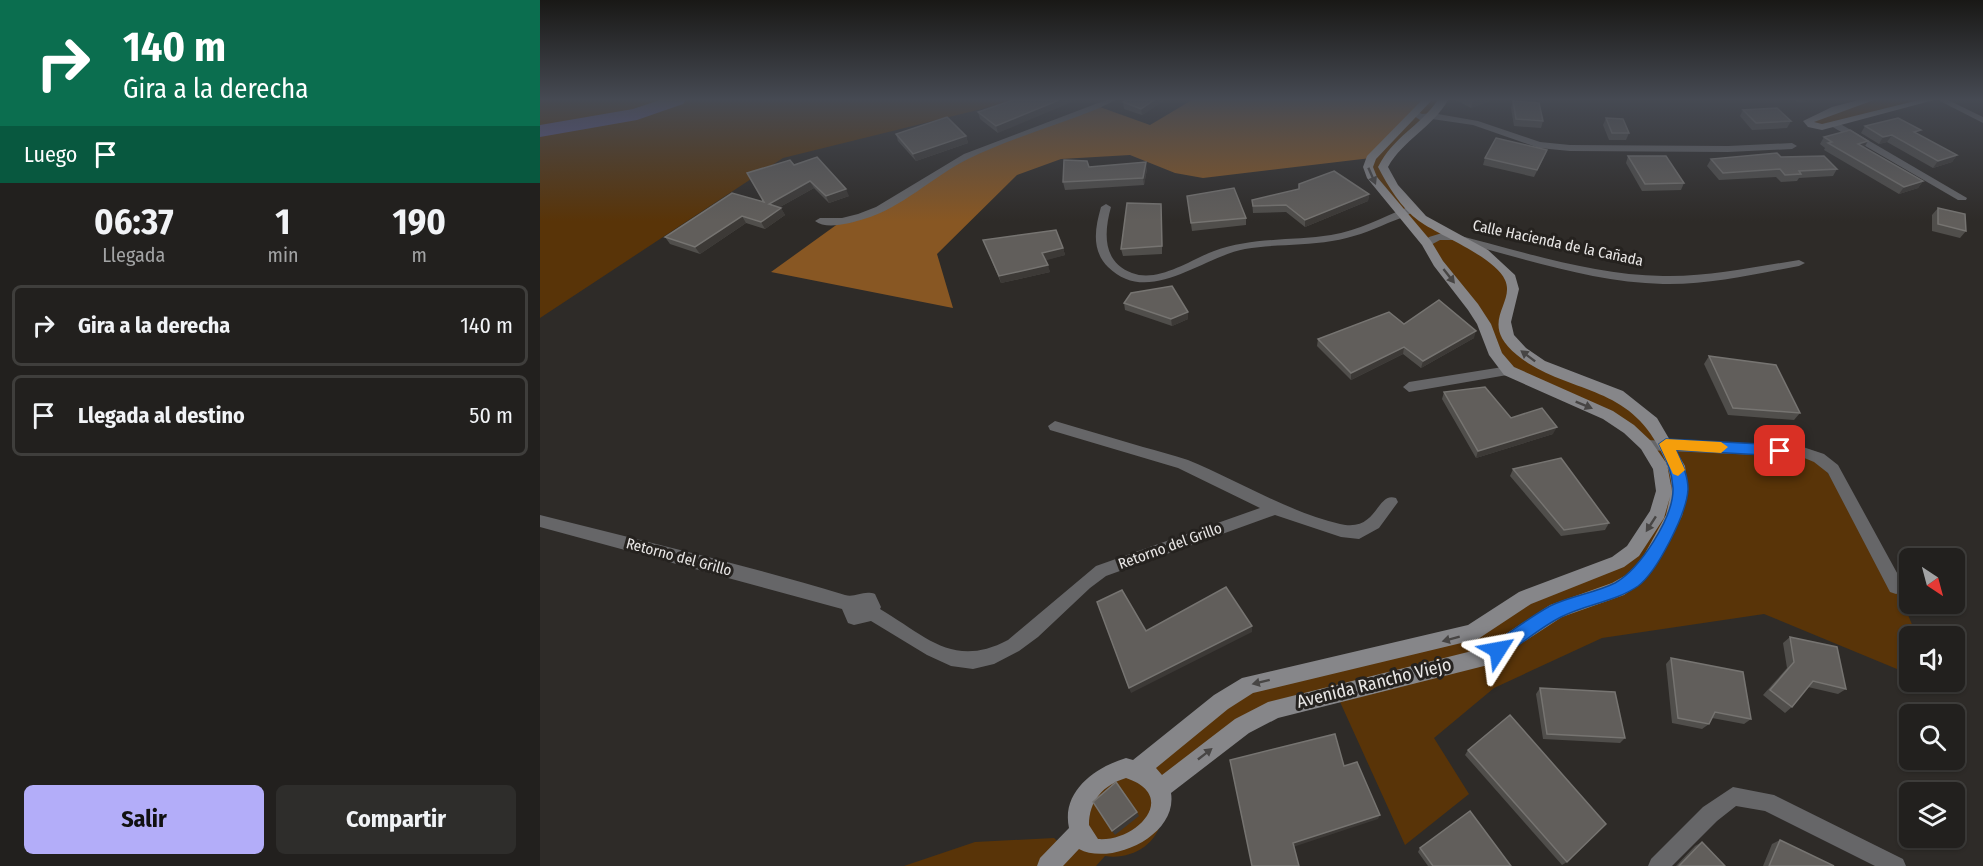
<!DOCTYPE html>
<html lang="es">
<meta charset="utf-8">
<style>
:root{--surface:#22201e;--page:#2e2d2b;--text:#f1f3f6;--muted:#a2a3a4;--line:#3f3e3c;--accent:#b3adf9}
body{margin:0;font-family:"Fira Sans Condensed",sans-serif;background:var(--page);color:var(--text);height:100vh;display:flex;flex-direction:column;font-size:22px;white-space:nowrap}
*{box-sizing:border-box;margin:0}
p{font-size:20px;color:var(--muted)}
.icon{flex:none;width:33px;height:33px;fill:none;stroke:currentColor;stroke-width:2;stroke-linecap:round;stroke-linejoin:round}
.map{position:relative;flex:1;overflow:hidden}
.details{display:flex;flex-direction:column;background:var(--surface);width:540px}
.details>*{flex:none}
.hud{background:#0b6e4f;color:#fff;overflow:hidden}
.needle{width:39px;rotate:144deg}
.tools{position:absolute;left:1359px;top:548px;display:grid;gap:12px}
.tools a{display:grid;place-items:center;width:66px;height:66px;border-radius:9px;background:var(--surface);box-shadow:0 2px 4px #0004,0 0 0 2px var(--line);font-size:30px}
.pin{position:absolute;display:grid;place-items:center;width:51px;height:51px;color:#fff;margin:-26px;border-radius:12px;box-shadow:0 3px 9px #0006}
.me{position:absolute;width:66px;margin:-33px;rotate:56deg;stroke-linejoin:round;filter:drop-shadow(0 0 4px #0008)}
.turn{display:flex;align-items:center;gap:21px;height:126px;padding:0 24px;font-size:27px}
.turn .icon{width:78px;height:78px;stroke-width:2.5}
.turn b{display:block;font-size:42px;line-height:51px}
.then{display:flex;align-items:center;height:57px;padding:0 24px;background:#0003;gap:12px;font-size:22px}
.eta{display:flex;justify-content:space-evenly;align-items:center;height:102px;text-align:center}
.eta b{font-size:36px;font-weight:700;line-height:42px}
.cta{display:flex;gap:12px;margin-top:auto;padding:12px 24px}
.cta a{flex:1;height:69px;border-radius:9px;background:var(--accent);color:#111;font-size:24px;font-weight:700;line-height:69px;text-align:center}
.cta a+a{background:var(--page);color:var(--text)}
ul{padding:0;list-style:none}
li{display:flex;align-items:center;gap:18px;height:81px;margin:0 12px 9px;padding:0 12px;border:3px solid var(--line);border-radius:9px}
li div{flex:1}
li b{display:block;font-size:22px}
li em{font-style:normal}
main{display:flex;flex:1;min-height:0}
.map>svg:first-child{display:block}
</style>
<main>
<section class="details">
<div class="hud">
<div class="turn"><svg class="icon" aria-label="right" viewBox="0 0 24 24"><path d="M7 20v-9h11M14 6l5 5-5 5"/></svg><div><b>140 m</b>Gira a la derecha</div></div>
<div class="then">Luego<svg class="icon" aria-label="arrive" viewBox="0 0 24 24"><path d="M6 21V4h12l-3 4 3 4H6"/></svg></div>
</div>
<div class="eta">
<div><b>06:37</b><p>Llegada</p></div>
<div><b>1</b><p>min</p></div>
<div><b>190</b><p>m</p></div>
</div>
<ul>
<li><svg class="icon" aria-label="right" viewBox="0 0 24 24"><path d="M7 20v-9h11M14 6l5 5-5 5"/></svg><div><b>Gira a la derecha</b></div><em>140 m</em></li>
<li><svg class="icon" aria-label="arrive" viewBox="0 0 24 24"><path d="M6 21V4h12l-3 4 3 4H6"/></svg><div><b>Llegada al destino</b></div><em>50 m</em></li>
</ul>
<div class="cta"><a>Salir</a><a>Compartir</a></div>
</section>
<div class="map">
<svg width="1443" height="866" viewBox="0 0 1443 866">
<rect width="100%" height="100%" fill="#2e2b28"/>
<g fill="#593408">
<polygon points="0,100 478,100 243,158 0,318"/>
<path d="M 887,100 L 903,100 L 892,116 L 843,166 L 872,209 L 944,253 L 971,278 L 964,322 L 981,351 L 1078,395 L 1126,444 L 1279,458 L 1356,587 L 1377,636 L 1370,636 L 1369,674 L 1224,614 L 1062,638 L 954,688 L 894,738 L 929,794 L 865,845 L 796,693 L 735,709 L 619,790 C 620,799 623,810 622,818 C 617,846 590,860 565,856 L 556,866 L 364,866 L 435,842 L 514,838 L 525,848 L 541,805 L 586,768 L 709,685 L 885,646 L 985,598 L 1078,562 L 1118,513 L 1121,468 L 1089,429 L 969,371 L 944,324 L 828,167 L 839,146 Z"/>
<polygon points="1329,100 1389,100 1294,124 1272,125 1274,117"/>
</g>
<polygon fill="#885723" points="652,100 887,100 831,158 663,178 635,173 590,155 521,159 477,175 397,254 413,308 231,272 299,223 312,222 424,158 557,106 610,125"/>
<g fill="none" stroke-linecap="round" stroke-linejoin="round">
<polygon fill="#5f5994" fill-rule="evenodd" points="120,100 146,100 143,104 97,120 0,137 0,125 93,109"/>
<g fill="#666668" fill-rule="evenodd">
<path d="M 566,100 L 576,100 L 557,109 C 515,126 469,139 428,159 C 392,177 362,208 324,219 C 311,223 286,230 275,221 L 280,218 L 302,218 L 318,214 L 336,207 L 424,154 Z"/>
<polygon points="1398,100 1408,100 1443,117 1443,123"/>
<polygon points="874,110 882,114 892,113 938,121 1000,142 1030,145 1188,146 1252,143 1257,146 1252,149 1188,152 1030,151 999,148 933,125 892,119 880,120 870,113"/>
<polygon points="1291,122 1297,122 1427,198 1426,200 1418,200 1291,126"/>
<path d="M 566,204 L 571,207 C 564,232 562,262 592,273 C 618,283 650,260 674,251 C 712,237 752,241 791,235 C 818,231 843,217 868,207 L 872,206 L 877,209 C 870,215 858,219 848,223 C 830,231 812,238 792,241 C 763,246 734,244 705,249 C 662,257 608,307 568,267 C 551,250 555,228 561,207 Z"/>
<path d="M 902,233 L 913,234 C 982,251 1051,275 1123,276 C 1169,277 1214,267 1259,260 L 1265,263 L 1259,266 C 1214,274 1169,285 1123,284 C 1051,282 982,258 913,240 L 900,240 L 887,247 L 882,244 L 889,237 Z"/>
<polygon points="969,366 973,368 975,371 973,374 869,392 863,387 869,382"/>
<path d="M 515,421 C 544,430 574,438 603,447 C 618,451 633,455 648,460 C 699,481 746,511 800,524 C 838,533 836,491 856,498 L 858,502 L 839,528 L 819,539 L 801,537 L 735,515 L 566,576 L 550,588 L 498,637 L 479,651 L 454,664 L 433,669 L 411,666 L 387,655 L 331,621 L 314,625 L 308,623 L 302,609 L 0,527 L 0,515 C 102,541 204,564 305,595 C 315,598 323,590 335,594 L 341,607 L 340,609 C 386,636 413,669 468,640 L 556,566 L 720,508 L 638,468 L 510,430 L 508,426 Z"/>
<polygon points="1106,440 1263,447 1284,454 1298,465 1362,582 1364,587 1362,592 1356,594 1350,592 1288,473 1274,462 1262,457 1106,450 1101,449 1099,445 1101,441"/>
<polygon points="1193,787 1234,795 1363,859 1366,866 1335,866 1225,811 1196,806 1177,821 1132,866 1108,866 1111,859 1163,807"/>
</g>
<g fill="#868689" fill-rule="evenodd">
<path d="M 882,100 L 892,100 L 836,159 L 833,167 L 837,177 L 891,241 L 903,261 L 938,304 L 951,324 L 962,353 L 974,367 L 1073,411 L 1094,425 L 1111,441 L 1127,464 L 1132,491 C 1131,472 1126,460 1117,444 C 1083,383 1023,393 977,355 C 937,322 976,304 965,280 C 955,257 900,236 879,221 C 861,208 848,186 838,167 C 854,136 879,127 898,100 L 908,100 C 893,127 863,140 848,167 L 858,185 L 886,216 L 948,250 L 975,275 L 979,289 L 971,322 L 974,335 L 986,348 L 1005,361 L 1083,391 L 1117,418 L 1145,466 L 1148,490 L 1142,516 L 1115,567 L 1100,584 L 1084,595 L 1022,617 L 948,665 L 738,718 L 709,733 L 631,793 C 638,836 570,866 539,849 L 523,866 L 497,866 L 500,858 L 529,828 C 521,791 556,767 586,758 L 593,760 L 674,695 L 702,678 L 928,625 L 979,592 L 1072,557 L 1087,546 L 1110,511 L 1116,491 L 1113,469 L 1101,449 L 1084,433 L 1063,419 L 964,375 L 949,355 L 937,324 L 928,310 L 894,266 L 882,245 L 827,178 L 823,167 L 827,156 ZM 1130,497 L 1126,515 L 1103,557 L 1088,574 L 1072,583 L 1010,605 L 944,648 L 728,702 L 695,719 L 622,775 L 616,768 L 688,709 L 713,693 L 938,639 L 991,604 L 1084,567 L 1099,556 L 1124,518 ZM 586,778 C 640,796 596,842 558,839 L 549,825 C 549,801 563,785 586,778 Z"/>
<polygon points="1319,100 1334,100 1274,122 1282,124 1379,100 1394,100 1282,130 1268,127 1263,121 1292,107"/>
</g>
</g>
<g fill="#504e4b">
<polygon points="473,100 458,133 440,119 438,112"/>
<polygon points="625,100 602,115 584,109 583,102"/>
<polygon points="916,100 952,100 931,108"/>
<polygon points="1254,100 1274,100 1261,103"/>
<polygon points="973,101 1003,121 1001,128 974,126 971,108"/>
<polygon points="1203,110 1251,121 1247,128 1212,130 1200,116"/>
<polygon points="1066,118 1089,133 1086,140 1069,140 1063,125"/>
<polygon points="1325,126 1378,134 1417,155 1412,162 1393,168 1347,142 1339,144 1321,133"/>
<polygon points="356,134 426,136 428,143 376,161 358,141"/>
<polygon points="1284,137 1324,147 1383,181 1378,188 1359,194 1284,150 1285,148 1280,144"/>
<polygon points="1088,156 1144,183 1141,190 1102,191 1086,163"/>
<polygon points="1004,157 994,177 943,165 945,158"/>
<polygon points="1241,157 1297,169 1293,176 1259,178 1257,181 1241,182 1236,177 1179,180 1167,166 1171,159"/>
<polygon points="254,165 309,196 289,203 274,188 240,207 245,215 225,229 206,223 160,254 130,244 125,237 224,202"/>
<polygon points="549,167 607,169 604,185 525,190 523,182"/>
<polygon points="829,194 828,201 765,227 746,212 713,213 712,200"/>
<polygon points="648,203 706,218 706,225 652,231"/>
<polygon points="1398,208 1426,231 1420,238 1392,231 1392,215"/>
<polygon points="622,211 622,254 583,256 581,249"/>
<polygon points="443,240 523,248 525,255 505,260 510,272 461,283"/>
<polygon points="584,303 648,312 648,319 632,326 585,310"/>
<polygon points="864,324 934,338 881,368 863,354 811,380 777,346 778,339"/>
<polygon points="1169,356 1260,413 1254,420 1188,415 1164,364"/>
<polygon points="904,392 971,418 1013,434 936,458 902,399"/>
<polygon points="973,469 1069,523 1065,530 1021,536 970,476"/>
<polygon points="1250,637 1306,689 1298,694 1268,687 1252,707 1245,713 1223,695 1247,668 1243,643"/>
<polygon points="1131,658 1211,719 1204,724 1172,718 1169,724 1162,729 1132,723 1126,664"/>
<polygon points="1000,688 1085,738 1080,743 1003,739 996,694"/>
<polygon points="928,750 1027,862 1022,865 925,755"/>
<polygon points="1240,840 1294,866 1223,866 1232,844"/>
<polygon points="1162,842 1185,866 1136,866 1155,846"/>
<polygon points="880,848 971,866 888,866 878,852"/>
</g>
<g fill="#3c3936">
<polygon points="519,100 537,100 458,133 456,126"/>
<polygon points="614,100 625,100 602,115 601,109"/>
<polygon points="937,100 952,100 931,108 933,101"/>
<polygon points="1263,100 1274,100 1261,103"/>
<polygon points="1352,135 1347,142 1339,144 1343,137"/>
<polygon points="426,136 428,143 376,161 373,154"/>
<polygon points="1328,141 1324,148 1318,144"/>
<polygon points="1417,155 1412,162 1393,168 1398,161"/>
<polygon points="606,162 607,169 604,185 603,178"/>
<polygon points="270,181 274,188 233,211 229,204"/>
<polygon points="1383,181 1378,188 1359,194 1364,187"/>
<polygon points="306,189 309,196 289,203 286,196"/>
<polygon points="829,194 828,201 765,227 765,220"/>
<polygon points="621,204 622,211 622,254 622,246"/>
<polygon points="241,208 245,215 225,229 221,222"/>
<polygon points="202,216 206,223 160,254 155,247"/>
<polygon points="523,248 525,255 504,261 502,253"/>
<polygon points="508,265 510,272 461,283 459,276"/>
<polygon points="648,312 648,319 632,326 631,319"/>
<polygon points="936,331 934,338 881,368 883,361"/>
<polygon points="864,347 863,354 811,380 811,373"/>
<polygon points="1017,427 1013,434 936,458 938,451"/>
<polygon points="712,626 712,632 591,693 589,688"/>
<polygon points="597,812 599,816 575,835 572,831"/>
<polygon points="840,815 838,819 753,847 753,843"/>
</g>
<g fill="#615e5b" stroke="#767471" stroke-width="1.5">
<polygon points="473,100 519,100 456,126 438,112"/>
<polygon points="587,100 614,100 601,109 583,102"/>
<polygon points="973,101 999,103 1003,121 976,119"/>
<polygon points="1237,108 1251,121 1216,123 1203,110"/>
<polygon points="407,117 426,136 373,154 356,134"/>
<polygon points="1066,118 1083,119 1089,133 1072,133"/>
<polygon points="1358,118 1381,130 1374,132 1417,155 1398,161 1352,135 1343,137 1325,126"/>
<polygon points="1310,130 1328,141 1318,144 1383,181 1364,187 1288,143 1292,142 1284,137"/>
<polygon points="956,138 1007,150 997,170 945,158"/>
<polygon points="1237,153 1241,157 1284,156 1297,169 1259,171 1261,174 1245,175 1240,169 1183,173 1171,159"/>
<polygon points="1088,156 1126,156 1144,183 1105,184"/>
<polygon points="277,157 306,189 286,196 270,181 229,204 241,208 221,222 202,216 155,247 125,237 192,193 224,202 207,173 250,160 254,165"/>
<polygon points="524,160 547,161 549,167 606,162 603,178 523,182"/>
<polygon points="794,171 829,194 765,220 746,205 713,206 712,200 759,189 759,184"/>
<polygon points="694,188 706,218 651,223 647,196"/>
<polygon points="587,203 621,204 622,246 581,249"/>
<polygon points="1398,208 1425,214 1426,231 1398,224"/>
<polygon points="516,230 523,248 502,253 508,265 459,276 443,240"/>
<polygon points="632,286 648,312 631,319 584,303 591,293"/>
<polygon points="899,300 936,331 883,361 864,347 811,373 778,339 849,312 864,324"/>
<polygon points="1169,356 1236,365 1260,413 1193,408"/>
<polygon points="945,387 971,418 1002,408 1017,427 938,451 904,392"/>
<polygon points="1021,458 1069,523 1024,530 973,469"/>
<polygon points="686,587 712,626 589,688 557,602 582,590 606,631"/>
<polygon points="1250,637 1297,647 1306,689 1273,681 1252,707 1230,690 1254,662"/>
<polygon points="1131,658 1203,672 1211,719 1175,712 1169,724 1138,718"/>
<polygon points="1000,688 1075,692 1085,738 1007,734"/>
<polygon points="970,715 1066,824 1027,862 928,750"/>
<polygon points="795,734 804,766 817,762 840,815 753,843 759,866 712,866 690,760"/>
<polygon points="576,782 597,812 572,831 553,802"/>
<polygon points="930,811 971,866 893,866 880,848"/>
<polygon points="1240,840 1294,866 1229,866"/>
<polygon points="1162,842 1185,866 1139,866"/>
</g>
<defs><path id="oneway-solid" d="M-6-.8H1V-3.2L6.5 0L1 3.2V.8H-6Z" transform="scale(1.5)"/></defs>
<g fill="#474544">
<use href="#oneway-solid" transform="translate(832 176) rotate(66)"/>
<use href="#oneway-solid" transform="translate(909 276) rotate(52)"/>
<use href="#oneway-solid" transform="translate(988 356) rotate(-143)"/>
<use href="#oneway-solid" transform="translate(1044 405) rotate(22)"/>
<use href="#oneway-solid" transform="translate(1111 524) rotate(123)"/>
<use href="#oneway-solid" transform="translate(911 639) rotate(165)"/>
<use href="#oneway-solid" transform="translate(721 682) rotate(166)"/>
<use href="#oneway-solid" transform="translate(665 754) rotate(-38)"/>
</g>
<linearGradient id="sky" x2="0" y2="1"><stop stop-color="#191816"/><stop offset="0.45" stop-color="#464a53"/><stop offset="1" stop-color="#464a53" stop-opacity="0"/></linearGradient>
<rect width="1443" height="221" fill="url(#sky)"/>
<path fill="#1a73e8" stroke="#114b97" stroke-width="1.5" d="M 1126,439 L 1240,445 L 1247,451 L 1240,456 L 1136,450 C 1142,462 1148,475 1148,489 C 1147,513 1117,572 1098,586 C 1075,602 1046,604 1021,617 C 1001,627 983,643 964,655 L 958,658 L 952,655 L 950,650 L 952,644 C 971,632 990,617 1010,606 C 1030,596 1055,593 1075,583 C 1100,569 1134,517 1133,488 C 1132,471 1126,459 1119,444 Z"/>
<polygon fill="#f59e0b" points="1126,439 1181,442 1188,447 1181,453 1136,450 1145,470 1138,476 1133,474 1119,444"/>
<g text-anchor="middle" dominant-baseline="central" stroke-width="6" stroke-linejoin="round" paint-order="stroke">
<g font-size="15" fill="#e9e7e6" stroke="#25221f">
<text transform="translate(1018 243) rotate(12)">Calle Hacienda de la Cañada</text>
<text transform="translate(630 546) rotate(-20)">Retorno del Grillo</text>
<text transform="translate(139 557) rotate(15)">Retorno del Grillo</text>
</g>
<g font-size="18" fill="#e9e7e6" stroke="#25221f">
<text transform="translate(834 683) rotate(-14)">Avenida Rancho Viejo</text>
</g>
</g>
</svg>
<div class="tools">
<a><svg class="needle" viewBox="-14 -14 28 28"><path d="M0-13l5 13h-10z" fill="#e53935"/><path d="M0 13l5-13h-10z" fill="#a2a3a4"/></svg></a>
<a><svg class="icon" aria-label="sound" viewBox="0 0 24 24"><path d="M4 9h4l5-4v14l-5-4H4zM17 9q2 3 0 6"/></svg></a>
<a><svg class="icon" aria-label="search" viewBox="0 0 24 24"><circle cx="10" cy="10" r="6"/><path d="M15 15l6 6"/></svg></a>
<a><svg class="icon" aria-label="layers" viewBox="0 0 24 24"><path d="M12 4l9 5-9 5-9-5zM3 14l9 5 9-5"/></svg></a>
</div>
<div class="pin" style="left:1240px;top:451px;background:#d93025"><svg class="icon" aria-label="arrive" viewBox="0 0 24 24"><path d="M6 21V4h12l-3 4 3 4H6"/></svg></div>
<svg class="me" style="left:958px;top:650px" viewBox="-20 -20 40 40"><path d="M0-17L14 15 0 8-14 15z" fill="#1a73e8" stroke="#fff" stroke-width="4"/></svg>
</div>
</main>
